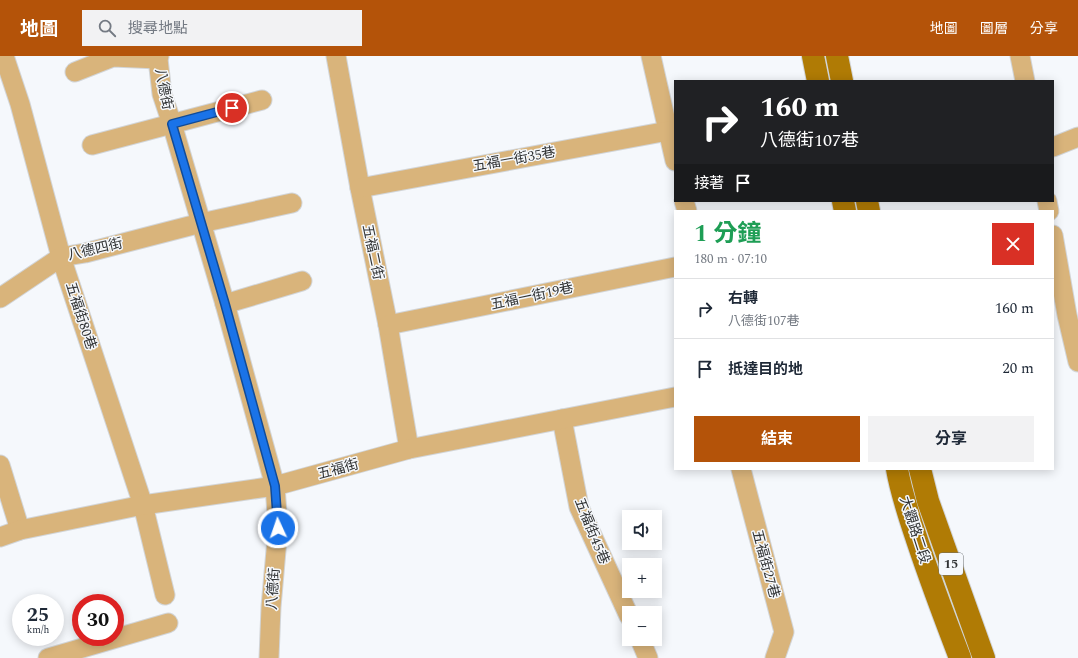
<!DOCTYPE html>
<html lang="zh-TW">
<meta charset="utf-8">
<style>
:root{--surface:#fff;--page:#f2f2f3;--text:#1f2937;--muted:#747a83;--line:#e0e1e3;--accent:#b45309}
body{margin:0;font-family:Spectral,"Noto Sans TC",serif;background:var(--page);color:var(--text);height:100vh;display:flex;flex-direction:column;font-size:15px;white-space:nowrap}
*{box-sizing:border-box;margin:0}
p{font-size:13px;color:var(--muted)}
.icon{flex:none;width:22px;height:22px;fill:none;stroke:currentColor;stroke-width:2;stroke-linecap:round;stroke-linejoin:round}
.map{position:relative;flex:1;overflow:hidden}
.panel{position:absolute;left:674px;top:154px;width:380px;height:260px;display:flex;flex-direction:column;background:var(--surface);border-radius:0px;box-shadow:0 2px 10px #0003}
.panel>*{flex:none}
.top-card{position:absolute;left:674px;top:24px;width:380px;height:122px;border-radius:0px;box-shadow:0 2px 10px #0003;background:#202124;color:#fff;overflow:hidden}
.tools{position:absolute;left:622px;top:454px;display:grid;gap:8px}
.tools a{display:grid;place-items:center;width:40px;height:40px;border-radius:0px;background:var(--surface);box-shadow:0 2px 10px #0003;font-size:20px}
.speed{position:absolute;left:12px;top:538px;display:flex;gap:8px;font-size:20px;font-weight:700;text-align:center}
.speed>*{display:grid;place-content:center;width:52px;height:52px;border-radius:50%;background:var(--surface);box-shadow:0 2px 10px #0003;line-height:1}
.speed small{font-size:10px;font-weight:400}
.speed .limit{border:6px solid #d22;background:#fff;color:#111}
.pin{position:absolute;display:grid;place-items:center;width:34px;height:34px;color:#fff;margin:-17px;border:2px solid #fff;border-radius:50%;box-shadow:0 1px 4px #0007}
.me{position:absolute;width:44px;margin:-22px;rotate:357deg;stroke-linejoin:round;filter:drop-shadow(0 0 3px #0008)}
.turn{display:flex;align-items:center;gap:14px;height:84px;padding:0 20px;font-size:18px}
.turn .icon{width:52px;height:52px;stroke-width:2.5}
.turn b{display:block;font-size:28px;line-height:34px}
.then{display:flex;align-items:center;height:38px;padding:0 20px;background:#0003;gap:8px;font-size:15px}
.round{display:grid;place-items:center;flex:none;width:42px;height:42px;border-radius:0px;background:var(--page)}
.overview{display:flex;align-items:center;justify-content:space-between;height:68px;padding:0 20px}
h1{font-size:24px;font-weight:700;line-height:30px;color:#1e9e55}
.button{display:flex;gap:8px;margin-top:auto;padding:8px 20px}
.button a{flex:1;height:46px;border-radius:0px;background:var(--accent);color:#fff;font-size:16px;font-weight:700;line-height:46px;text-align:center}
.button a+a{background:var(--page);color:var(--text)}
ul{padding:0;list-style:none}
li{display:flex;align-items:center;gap:12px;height:60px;padding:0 20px;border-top:1px solid var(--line)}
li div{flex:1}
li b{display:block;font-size:15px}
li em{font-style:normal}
header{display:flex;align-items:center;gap:24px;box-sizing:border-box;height:56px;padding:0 20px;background:var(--accent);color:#fff}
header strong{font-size:19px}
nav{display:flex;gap:22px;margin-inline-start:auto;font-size:14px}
.search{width:280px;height:36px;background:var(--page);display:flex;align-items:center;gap:10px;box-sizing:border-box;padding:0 14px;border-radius:0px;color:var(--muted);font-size:15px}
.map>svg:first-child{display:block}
</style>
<header>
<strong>地圖</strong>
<div class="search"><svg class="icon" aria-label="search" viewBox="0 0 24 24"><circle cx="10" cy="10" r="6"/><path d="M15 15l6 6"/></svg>搜尋地點</div>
<nav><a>地圖</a><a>圖層</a><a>分享</a></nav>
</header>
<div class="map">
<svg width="1078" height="602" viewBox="0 0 1078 602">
<rect width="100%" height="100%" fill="#f5f8fc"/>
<polygon fill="#ccf396" points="907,413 911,413 974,602 969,602 926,484"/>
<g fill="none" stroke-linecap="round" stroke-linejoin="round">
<defs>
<g id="minor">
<polyline points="4,0 20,48 61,201 143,449 165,539"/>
<polyline points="159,0 158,3 162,38 172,68 225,248 275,430 278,472 271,551 269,602"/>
<polyline points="336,0 360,132 388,269 409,393"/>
<polyline points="651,0 675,105"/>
<polyline points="1020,0 1025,25"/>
<polyline points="75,16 113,1 158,3"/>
<polyline points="92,89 262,44"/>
<polyline points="1053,91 1078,81"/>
<polyline points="360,132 668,75"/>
<polyline points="684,145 687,155"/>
<polyline points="1047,145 1049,155"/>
<polyline points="1053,179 1067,259 1078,306"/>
<polyline points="0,242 61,201 85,197 201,167 292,147"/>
<polyline points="225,248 302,225"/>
<polyline points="388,269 675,211"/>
<polyline points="562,363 579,451 629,560"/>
<polyline points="0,409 20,474"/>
<polyline points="741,413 784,576 775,602"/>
<polyline points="0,481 20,474 143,449 275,430 409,393 675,341"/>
<polyline points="640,583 648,602"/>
<polyline points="48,602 168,567"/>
</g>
<g id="major">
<polyline points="813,0 818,25"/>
<polyline points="837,0 842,25"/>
<polyline points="843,145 845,155"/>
<polyline points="867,145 869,155"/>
<path d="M 897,413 C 901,437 909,460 917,484 C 930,523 945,563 960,602"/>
<polyline points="920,413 928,445 984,602"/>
</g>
</defs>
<use href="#minor" stroke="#d2d5d8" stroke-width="21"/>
<use href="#major" stroke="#d2d5d8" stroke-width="24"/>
<use href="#minor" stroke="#d9b47b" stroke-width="19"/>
<use href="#major" stroke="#b07b05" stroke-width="22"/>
</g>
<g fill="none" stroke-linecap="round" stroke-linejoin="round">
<defs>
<polyline id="route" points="232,52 172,68 225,248 275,430 278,472"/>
</defs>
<use href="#route" stroke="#114b97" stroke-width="10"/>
<use href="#route" stroke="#1a73e8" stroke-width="7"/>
</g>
<g text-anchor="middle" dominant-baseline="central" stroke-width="3" stroke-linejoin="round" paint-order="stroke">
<rect fill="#f5f8fc" stroke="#6c6e70" stroke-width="1" x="939" y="497" width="24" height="22" rx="3"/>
<g font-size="13" font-weight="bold" fill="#313334">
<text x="951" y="508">15</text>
</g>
<g font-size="14" fill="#313334" stroke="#f5f8fc">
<text transform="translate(164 33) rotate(79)">八德街</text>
<text transform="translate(514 103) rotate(-10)">五福一街35巷</text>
<text transform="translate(95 193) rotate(-13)">八德四街</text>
<text transform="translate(373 196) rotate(78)">五福二街</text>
<text transform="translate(532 240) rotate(-12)">五福一街19巷</text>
<text transform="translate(81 260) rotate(72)">五福街80巷</text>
<text transform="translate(338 413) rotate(-15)">五福街</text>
<text transform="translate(915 474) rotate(72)">大觀路二段</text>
<text transform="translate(592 475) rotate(68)">五福街45巷</text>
<text transform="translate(766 508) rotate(75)">五福街27巷</text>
<text transform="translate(273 533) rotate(-86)">八德街</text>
</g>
</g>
</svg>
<div class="tools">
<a><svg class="icon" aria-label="sound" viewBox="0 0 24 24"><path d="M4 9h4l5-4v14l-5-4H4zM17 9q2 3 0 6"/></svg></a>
<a>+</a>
<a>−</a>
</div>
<div class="speed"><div>25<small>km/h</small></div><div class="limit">30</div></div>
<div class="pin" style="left:232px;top:52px;background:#d93025"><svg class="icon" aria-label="arrive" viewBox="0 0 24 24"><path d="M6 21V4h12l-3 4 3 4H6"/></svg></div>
<svg class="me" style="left:278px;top:472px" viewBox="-20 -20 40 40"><circle r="17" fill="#1a73e8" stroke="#fff" stroke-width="3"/><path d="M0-11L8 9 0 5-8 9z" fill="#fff"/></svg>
<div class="top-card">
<div class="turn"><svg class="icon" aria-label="right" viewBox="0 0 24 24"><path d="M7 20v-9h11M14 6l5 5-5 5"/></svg><div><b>160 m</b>八德街107巷</div></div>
<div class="then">接著<svg class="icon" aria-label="arrive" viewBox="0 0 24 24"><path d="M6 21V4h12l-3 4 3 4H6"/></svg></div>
</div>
<section class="panel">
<div class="overview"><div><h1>1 分鐘</h1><p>180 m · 07:10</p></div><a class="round" style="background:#d93025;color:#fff"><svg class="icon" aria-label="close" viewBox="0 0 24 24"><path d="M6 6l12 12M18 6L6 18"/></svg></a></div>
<ul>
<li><svg class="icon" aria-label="right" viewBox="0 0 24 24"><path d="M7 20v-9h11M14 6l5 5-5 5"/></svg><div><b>右轉</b><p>八德街107巷</p></div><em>160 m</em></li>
<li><svg class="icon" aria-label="arrive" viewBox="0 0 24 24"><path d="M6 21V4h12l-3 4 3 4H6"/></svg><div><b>抵達目的地</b></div><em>20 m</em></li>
</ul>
<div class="button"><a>結束</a><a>分享</a></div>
</section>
</div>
